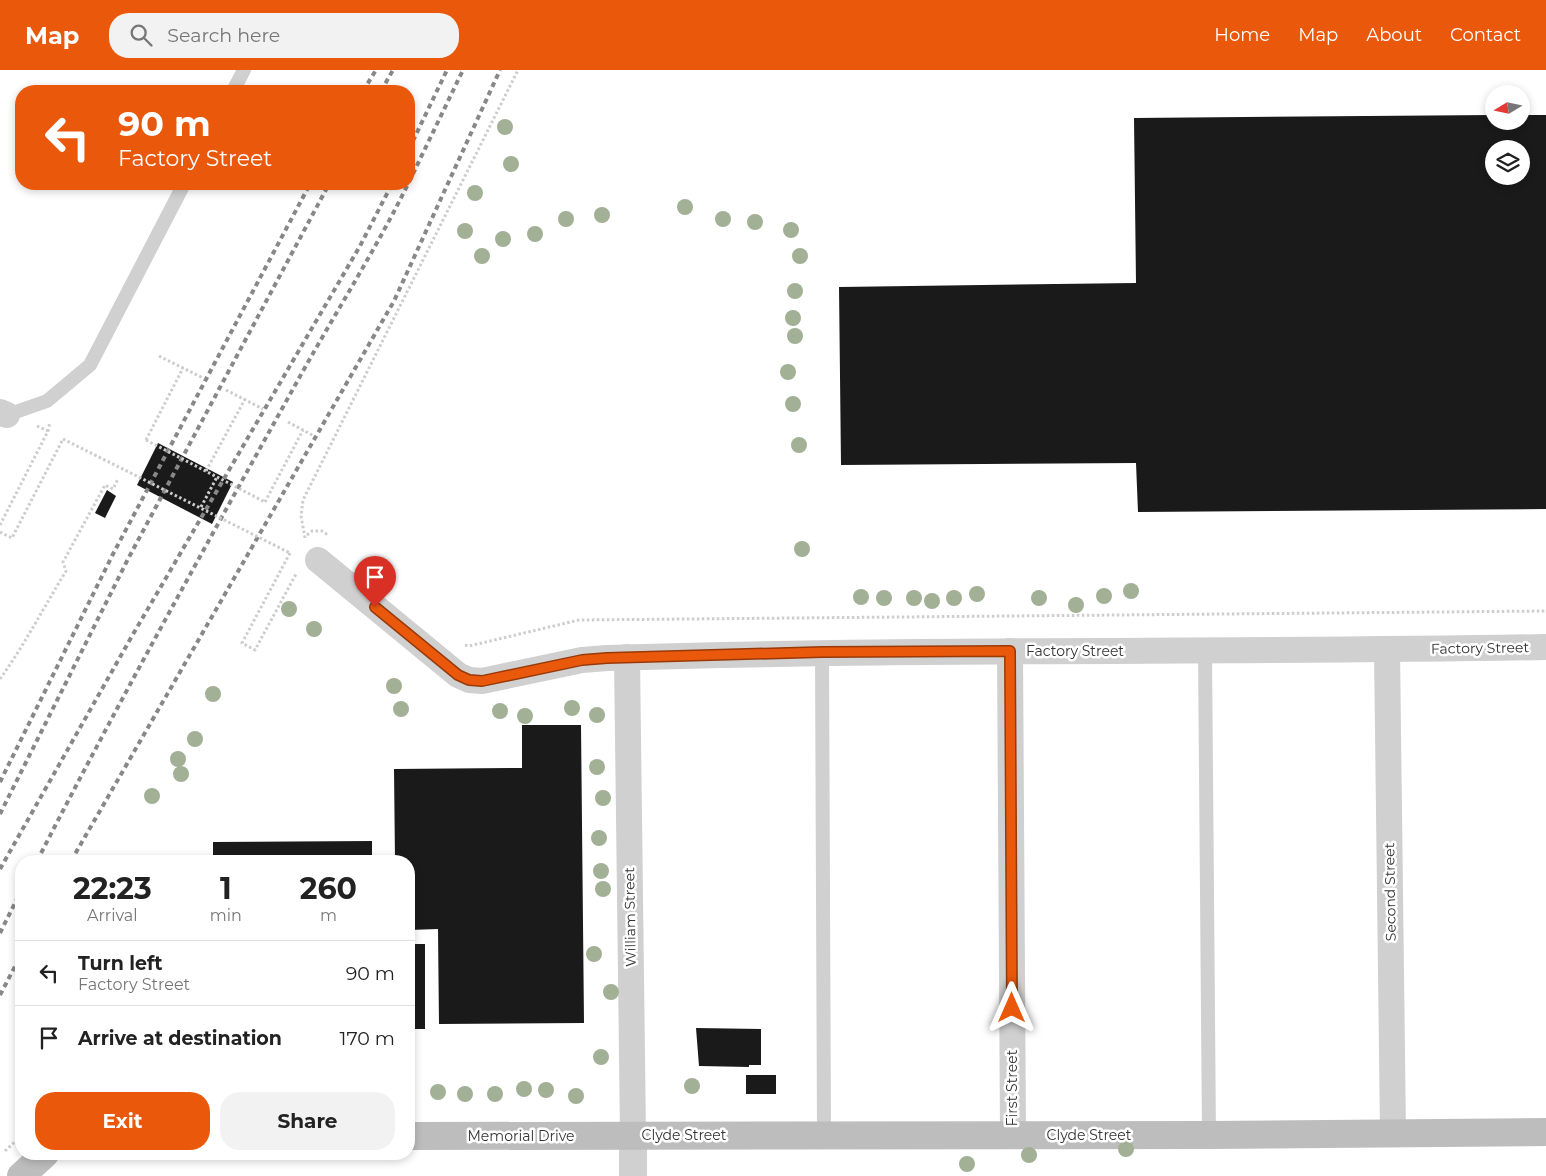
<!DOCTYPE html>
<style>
:root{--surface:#fff;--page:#f2f2f2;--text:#222;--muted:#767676;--line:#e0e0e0;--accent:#ea580c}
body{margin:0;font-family:Montserrat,sans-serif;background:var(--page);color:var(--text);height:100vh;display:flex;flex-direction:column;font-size:19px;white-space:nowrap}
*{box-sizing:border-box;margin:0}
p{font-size:16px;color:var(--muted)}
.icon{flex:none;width:28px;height:28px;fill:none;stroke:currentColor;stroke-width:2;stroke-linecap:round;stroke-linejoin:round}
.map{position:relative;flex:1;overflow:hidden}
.side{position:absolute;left:15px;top:785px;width:400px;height:305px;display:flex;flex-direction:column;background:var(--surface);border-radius:20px;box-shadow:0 2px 8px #0003}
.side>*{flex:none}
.banner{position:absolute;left:15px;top:15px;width:400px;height:105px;border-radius:20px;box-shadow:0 2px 8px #0003;background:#ea580c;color:#fff;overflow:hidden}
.needle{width:32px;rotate:260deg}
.tools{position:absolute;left:1485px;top:15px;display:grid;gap:10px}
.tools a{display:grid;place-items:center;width:45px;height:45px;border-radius:50%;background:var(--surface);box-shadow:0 2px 8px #0003;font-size:25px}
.pin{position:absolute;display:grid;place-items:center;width:42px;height:42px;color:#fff;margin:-51px -21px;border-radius:50% 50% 50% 0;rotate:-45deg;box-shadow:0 0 5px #0007}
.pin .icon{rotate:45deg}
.me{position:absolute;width:55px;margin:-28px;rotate:0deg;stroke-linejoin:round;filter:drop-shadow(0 0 4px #0008)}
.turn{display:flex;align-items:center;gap:18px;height:105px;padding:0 20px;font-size:22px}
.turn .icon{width:65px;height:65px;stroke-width:2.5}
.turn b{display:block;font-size:35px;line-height:42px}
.eta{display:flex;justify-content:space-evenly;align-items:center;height:85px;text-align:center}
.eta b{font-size:30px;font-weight:700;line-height:35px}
.action{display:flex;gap:10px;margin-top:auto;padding:10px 20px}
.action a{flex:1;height:58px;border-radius:20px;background:var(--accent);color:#fff;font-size:20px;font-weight:700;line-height:58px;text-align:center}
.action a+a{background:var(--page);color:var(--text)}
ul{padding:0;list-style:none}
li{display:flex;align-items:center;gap:15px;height:65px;padding:0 20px;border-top:1px solid var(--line)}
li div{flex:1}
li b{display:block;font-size:19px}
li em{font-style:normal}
header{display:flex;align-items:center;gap:30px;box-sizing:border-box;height:70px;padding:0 25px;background:var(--accent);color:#fff}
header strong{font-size:24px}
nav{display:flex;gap:28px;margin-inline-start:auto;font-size:18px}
.search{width:350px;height:45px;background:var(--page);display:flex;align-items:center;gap:12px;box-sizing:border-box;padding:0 18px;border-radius:20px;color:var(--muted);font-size:19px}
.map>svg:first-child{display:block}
</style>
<header>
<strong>Map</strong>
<div class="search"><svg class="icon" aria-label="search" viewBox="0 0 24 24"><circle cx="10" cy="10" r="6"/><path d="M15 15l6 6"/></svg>Search here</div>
<nav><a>Home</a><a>Map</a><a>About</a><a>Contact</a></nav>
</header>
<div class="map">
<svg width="1546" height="1106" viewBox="0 0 1546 1106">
<rect width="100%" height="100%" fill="#fff"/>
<g fill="#1a1a1a" fill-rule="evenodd">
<path d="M 1494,45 L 1494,51 L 1521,51 L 1521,45 L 1546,45 L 1546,439 L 1138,442 L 1136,393 L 841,395 L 839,217 L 1136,213 L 1134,48 ZM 1494,79 L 1521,79 L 1521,106 L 1494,106 Z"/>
<polygon points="158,373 233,412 212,454 137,415"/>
<polygon points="107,420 116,426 105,448 95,443"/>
<polygon points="522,655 581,655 584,953 439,954 438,859 409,860 409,791 395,791 394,699 522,698"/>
<polygon points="372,771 372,791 213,791 213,772"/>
<rect x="409" y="874" width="16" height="85"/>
<polygon points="696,958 761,959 761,995 749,995 749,997 699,996"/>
<rect x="746" y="1005" width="30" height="19"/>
</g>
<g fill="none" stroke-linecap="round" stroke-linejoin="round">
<g stroke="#cdcdcd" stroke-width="3" stroke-dasharray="2.5 2.5" stroke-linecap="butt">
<polyline points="159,286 203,308"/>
<polyline points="226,320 263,339"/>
<polyline points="288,352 314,366"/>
<polyline points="37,356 48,361"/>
<polyline points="146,370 183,298"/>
<polyline points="206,401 245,329"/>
<polyline points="265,432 303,360"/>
<polyline points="201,437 217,407"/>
<polyline points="0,455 48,361 50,352"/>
<polyline points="0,462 12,468 63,369"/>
<polyline points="307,465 312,461 322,461 328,465"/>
<polyline points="305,468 301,446 303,430 518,0"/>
<polyline points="290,483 242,573 255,580 296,504"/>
<polyline points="465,575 469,576 579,550 1546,541"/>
<path d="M 0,609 C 25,574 44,537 66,501 L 63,492 L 105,415 L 113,419 L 118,409"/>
<polyline points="5,1081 21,1066"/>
</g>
<g stroke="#d0d0d0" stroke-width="14">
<polyline points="233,21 244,0"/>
<polyline points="7,345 47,331 90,295 184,114"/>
<polyline points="1205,581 1209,1065"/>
<polyline points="822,582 824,1065"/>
</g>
<g stroke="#d0d0d0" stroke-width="26">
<polyline points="0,342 7,345"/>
<path d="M 318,490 L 458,605 L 469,610 L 482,611 L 582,590 L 607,588 C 920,578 1233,583 1546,577"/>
<polyline points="1387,580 1393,1063"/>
<polyline points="1010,581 1013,1064"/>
<polyline points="627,587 633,1065"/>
</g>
<polyline stroke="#d0d0d0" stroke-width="28" points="633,1065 633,1106"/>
<g stroke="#bdbdbd" stroke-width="28">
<polyline points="409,1066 1209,1065 1546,1062"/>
<polyline points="21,1106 45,1084"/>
</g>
<g stroke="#888" stroke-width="4" stroke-dasharray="5 4" stroke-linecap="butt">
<polyline points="363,21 376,0"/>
<polyline points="381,21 393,0"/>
<polyline points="409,79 447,0"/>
<polyline points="409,112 463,0"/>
<polyline points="0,712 113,484 310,114"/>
<polyline points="0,744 128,489 329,114"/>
<path d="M 37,791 C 120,629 209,470 298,310 C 334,245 375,181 408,114"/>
<polyline points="71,791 394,231 500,0"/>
<polyline points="0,799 132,566 360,176 392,114"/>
<polyline points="0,863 21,821"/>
<polyline points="0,925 21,885"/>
</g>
<g stroke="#cdcdcd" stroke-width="3" stroke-dasharray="2.5 2.5" stroke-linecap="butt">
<polyline points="63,369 290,483"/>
<polyline points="146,370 265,432"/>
</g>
</g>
<g fill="#a2b095">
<circle cx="505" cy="57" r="8"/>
<circle cx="511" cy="94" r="8"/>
<circle cx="475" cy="123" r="8"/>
<circle cx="685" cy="137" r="8"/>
<circle cx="602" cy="145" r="8"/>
<circle cx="566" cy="149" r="8"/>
<circle cx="723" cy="149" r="8"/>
<circle cx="755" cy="152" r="8"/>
<circle cx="791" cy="160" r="8"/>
<circle cx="465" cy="161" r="8"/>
<circle cx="535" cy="164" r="8"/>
<circle cx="503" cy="169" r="8"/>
<circle cx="482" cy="186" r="8"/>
<circle cx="800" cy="186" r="8"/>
<circle cx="795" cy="221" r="8"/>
<circle cx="793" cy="248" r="8"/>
<circle cx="795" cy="266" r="8"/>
<circle cx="788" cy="302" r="8"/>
<circle cx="793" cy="334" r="8"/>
<circle cx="799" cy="375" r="8"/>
<circle cx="802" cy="479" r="8"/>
<circle cx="1131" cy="521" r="8"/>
<circle cx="977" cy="524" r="8"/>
<circle cx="1104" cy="526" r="8"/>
<circle cx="861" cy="527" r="8"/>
<circle cx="884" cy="528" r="8"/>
<circle cx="914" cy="528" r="8"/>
<circle cx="954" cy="528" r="8"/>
<circle cx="1039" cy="528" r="8"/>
<circle cx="932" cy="531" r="8"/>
<circle cx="1076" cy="535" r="8"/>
<circle cx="289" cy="539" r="8"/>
<circle cx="314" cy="559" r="8"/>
<circle cx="394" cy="616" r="8"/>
<circle cx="213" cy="624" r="8"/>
<circle cx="572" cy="638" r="8"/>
<circle cx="401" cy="639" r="8"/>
<circle cx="500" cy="641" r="8"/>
<circle cx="597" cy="645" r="8"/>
<circle cx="525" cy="646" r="8"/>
<circle cx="195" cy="669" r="8"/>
<circle cx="178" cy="689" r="8"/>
<circle cx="597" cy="697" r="8"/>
<circle cx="181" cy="704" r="8"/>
<circle cx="152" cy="726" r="8"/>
<circle cx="603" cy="728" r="8"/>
<circle cx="599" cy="768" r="8"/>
<circle cx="601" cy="801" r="8"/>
<circle cx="603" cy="819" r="8"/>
<circle cx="594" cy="884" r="8"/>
<circle cx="611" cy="922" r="8"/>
<circle cx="601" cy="987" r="8"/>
<circle cx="692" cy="1016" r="8"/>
<circle cx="524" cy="1019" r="8"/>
<circle cx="546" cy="1020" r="8"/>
<circle cx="438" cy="1022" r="8"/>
<circle cx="465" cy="1024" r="8"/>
<circle cx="495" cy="1024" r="8"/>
<circle cx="576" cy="1026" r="8"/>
<circle cx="1126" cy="1079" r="8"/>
<circle cx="1029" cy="1085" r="8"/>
<circle cx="967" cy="1094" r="8"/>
</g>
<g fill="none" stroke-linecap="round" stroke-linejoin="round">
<defs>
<polyline id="route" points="375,537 458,605 469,610 482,611 582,590 607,588 822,582 1010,581 1012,938"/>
</defs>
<use href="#route" stroke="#983908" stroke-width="12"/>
<use href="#route" stroke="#ea580c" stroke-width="9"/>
</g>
<g text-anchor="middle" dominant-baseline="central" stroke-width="5" stroke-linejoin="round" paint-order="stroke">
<g font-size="14" fill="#333" stroke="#fff">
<text transform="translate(1480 578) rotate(-1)">Factory Street</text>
<text x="1075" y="581">Factory Street</text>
<text transform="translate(1390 822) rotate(-91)">Second Street</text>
<text transform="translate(630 847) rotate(-91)">William Street</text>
<text transform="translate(1012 1018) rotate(-90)">First Street</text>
<text x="684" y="1065">Clyde Street</text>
<text x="1089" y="1065">Clyde Street</text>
<text x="521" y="1066">Memorial Drive</text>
</g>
</g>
</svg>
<div class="tools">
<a><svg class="needle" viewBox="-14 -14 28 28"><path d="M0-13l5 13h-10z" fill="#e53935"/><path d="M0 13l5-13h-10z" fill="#767676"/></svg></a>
<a><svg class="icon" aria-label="layers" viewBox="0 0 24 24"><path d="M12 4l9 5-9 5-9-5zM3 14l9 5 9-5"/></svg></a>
</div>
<div class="pin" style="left:375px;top:537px;background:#d93025"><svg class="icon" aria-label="arrive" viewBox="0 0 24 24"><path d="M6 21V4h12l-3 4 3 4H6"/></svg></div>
<svg class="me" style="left:1012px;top:938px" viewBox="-20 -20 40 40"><path d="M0-17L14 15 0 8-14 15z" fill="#ea580c" stroke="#fff" stroke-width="4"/></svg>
<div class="banner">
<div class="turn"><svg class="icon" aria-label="left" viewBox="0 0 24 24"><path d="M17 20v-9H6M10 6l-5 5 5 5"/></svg><div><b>90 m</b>Factory Street</div></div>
</div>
<section class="side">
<div class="eta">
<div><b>22:23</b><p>Arrival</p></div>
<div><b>1</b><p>min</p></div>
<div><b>260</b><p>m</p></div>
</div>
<ul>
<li><svg class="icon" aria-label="left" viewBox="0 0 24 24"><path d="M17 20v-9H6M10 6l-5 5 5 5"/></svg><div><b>Turn left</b><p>Factory Street</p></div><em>90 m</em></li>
<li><svg class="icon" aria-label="arrive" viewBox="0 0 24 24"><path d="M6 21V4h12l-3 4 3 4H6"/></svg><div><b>Arrive at destination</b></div><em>170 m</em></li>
</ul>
<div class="action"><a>Exit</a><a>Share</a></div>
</section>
</div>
